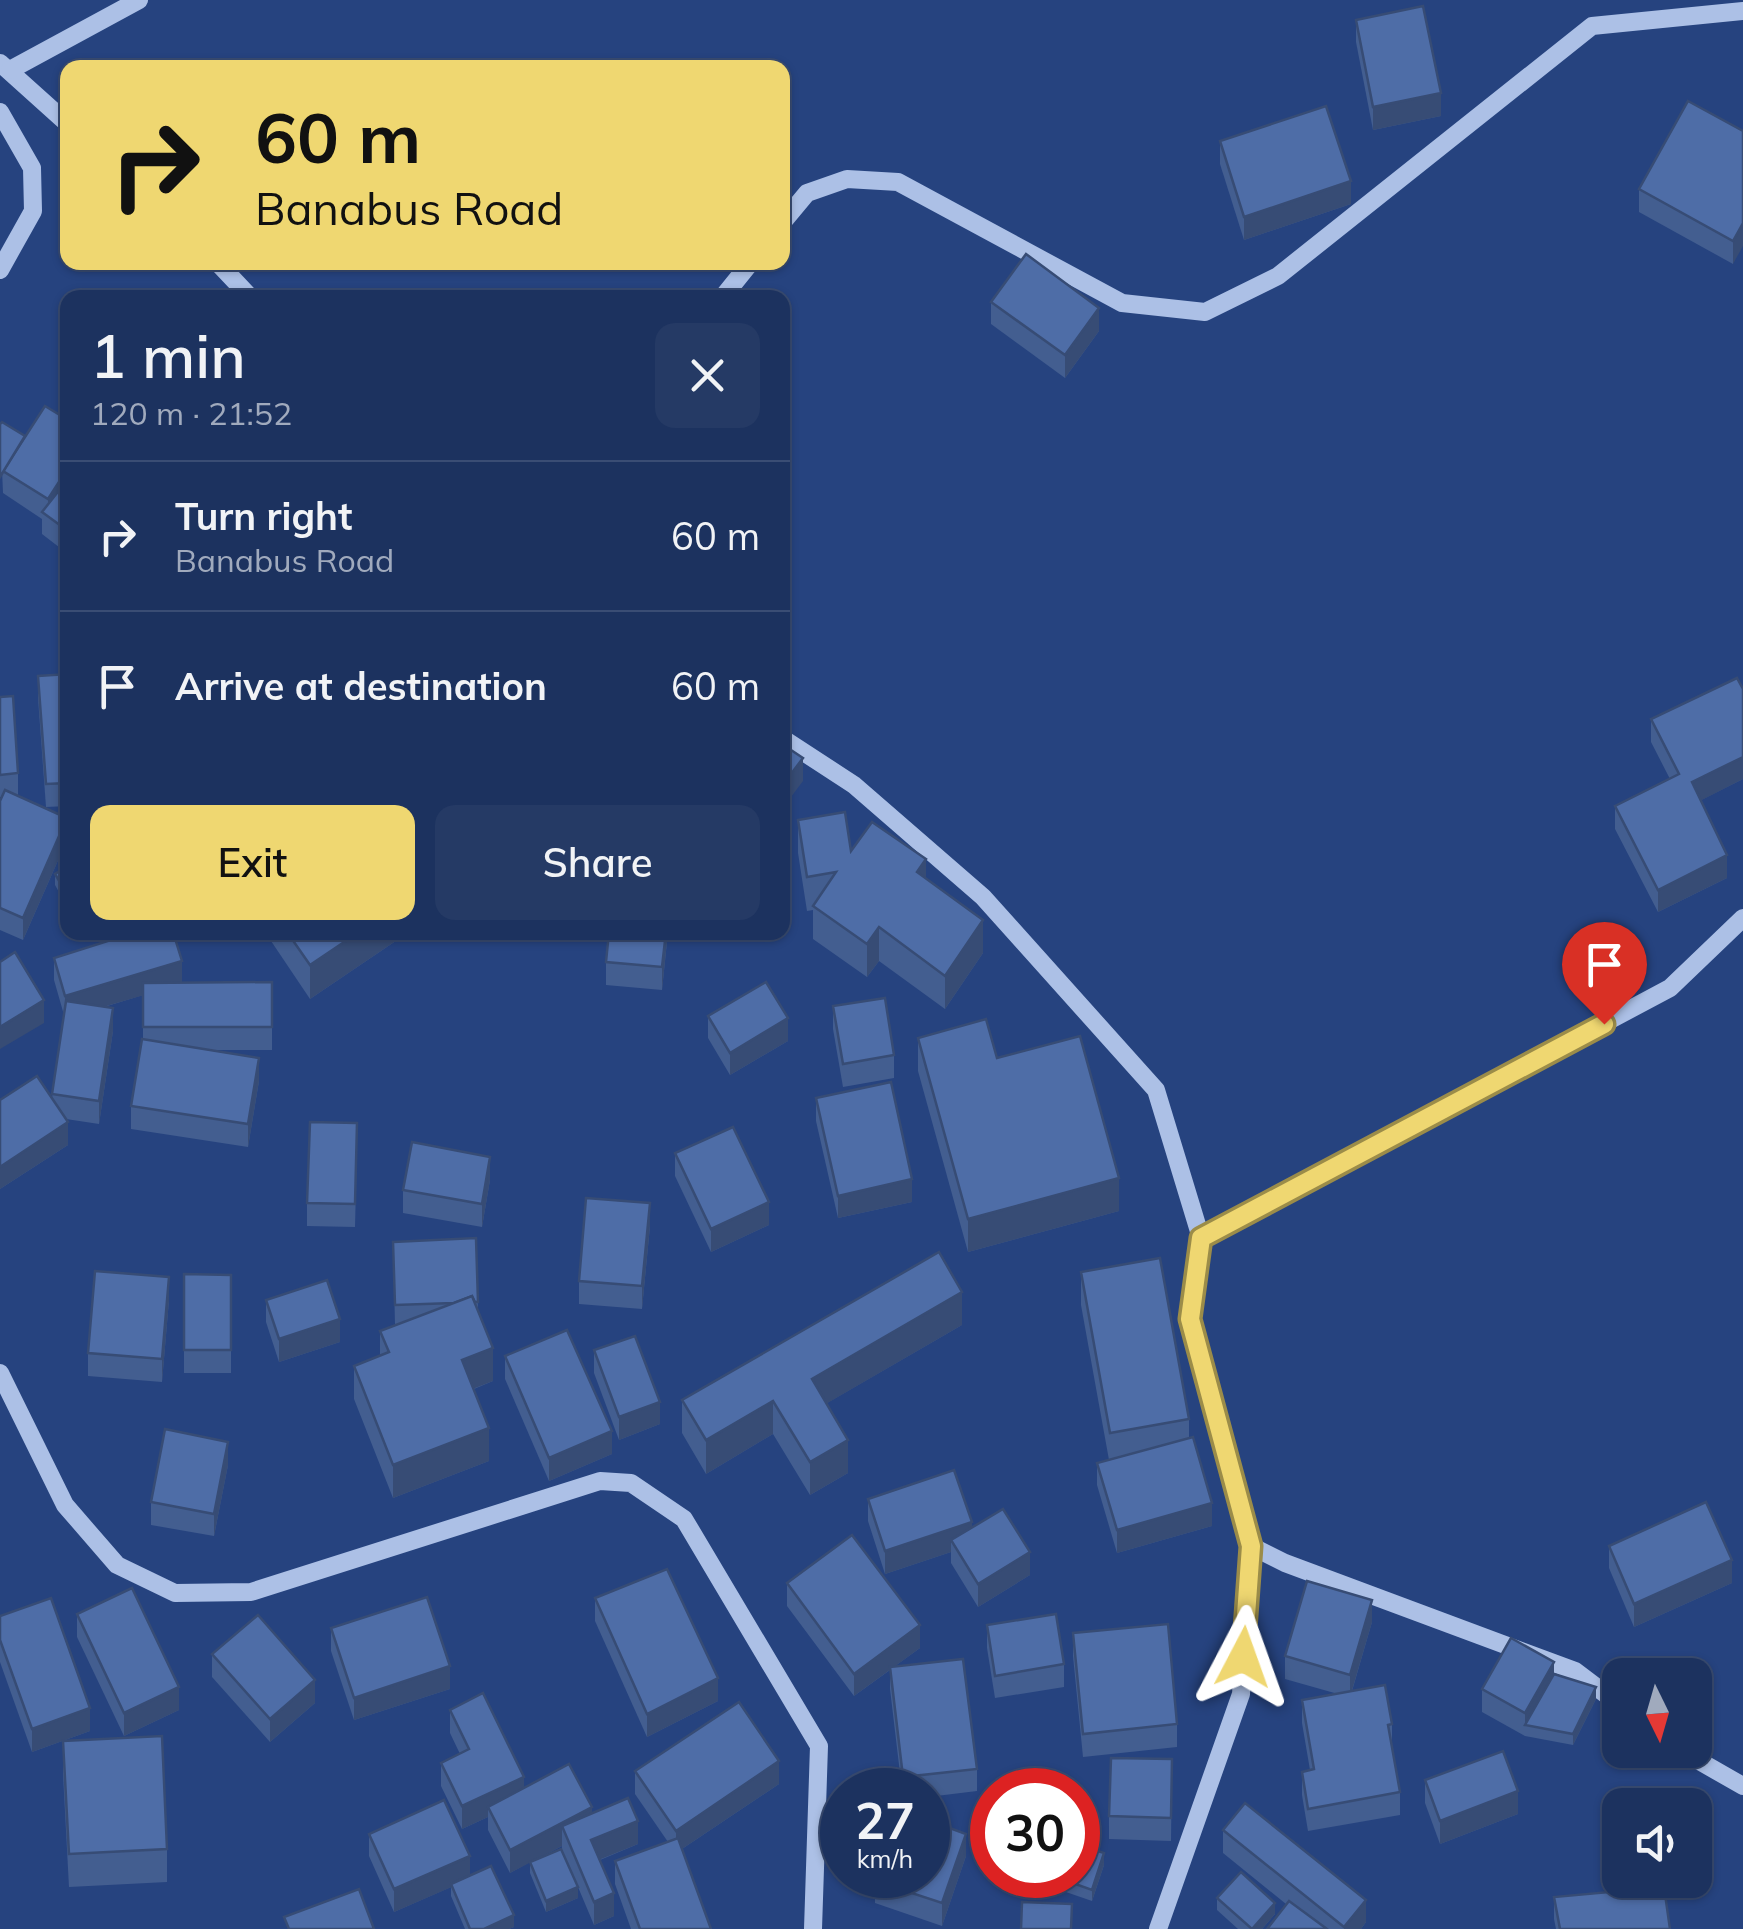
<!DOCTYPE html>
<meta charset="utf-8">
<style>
:root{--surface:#1c325f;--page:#253a65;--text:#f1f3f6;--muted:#a0aabd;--line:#3a4d74;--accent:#efd771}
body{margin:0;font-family:Mulish,sans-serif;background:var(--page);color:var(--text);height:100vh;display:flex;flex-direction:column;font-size:38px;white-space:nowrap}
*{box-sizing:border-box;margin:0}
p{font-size:32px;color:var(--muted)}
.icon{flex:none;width:55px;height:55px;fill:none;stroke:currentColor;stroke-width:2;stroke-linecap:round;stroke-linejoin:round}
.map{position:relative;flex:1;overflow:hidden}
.details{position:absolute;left:60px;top:290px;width:730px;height:650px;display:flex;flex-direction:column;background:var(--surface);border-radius:20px;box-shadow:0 2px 8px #0004,0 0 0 2px var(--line)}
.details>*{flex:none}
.hud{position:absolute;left:60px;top:60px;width:730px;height:210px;border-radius:20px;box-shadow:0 2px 8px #0004,0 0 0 2px var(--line);background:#efd771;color:#111;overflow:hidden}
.needle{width:65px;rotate:175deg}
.buttons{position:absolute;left:1602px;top:1658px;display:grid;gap:20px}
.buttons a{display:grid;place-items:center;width:110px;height:110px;border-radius:20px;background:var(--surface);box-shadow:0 2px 8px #0004,0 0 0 2px var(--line);font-size:50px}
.speed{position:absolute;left:820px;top:1768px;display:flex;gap:20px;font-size:50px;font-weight:700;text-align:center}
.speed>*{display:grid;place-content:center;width:130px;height:130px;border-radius:50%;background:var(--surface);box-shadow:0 2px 8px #0004,0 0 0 2px var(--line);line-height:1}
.speed small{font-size:25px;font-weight:400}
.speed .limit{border:15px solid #d22;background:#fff;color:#111}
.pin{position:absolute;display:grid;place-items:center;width:85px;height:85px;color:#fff;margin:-102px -42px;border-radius:50% 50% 50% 0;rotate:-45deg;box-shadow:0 0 10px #0007}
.pin .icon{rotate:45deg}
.me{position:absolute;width:110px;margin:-55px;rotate:4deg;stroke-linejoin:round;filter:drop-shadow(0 0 8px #0008)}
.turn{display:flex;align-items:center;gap:35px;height:210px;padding:0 30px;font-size:45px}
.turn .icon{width:130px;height:130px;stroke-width:2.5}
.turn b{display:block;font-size:70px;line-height:85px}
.round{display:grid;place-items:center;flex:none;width:105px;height:105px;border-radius:20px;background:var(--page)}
.headline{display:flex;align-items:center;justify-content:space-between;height:170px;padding:0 30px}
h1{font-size:60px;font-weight:600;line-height:75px}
.action{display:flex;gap:20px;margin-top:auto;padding:20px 30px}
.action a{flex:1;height:115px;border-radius:20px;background:var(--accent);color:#111;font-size:40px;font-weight:600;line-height:115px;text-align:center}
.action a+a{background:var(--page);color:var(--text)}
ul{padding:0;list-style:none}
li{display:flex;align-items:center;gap:30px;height:150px;padding:0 30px;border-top:2px solid var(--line)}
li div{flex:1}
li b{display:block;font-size:38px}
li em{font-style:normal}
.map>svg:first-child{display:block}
</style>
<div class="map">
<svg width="1743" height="1929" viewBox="0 0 1743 1929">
<rect width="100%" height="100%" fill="#26437f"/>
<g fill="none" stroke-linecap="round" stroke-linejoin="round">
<g stroke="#acc0e6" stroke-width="18">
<polyline points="0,63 68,124"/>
<polyline points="10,70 139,0"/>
<polyline points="0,112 32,168 33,211 0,270"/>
<polyline points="782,223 807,193 847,179 898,182 1122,303 1205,312 1278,276 1592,26 1743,11"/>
<polyline points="217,262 251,298"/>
<polyline points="722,298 751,262"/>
<polyline points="782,738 854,785 983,897 1156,1090 1201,1238"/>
<polyline points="0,1373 65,1505 117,1565 175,1593 251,1592 600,1481 631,1483 684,1519 819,1746 813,1929"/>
<polyline points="1251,1546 1285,1563 1575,1671 1620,1705"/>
<polyline points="1680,1750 1743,1786"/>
<polyline points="1158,1929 1241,1694 1251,1546 1191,1319 1201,1238 1670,988 1743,918"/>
</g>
</g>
<g fill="#435e90" fill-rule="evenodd">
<polygon points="1356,20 1441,116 1373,130 1356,42"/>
<polygon points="1743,131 1733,264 1639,212 1639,189"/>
<polygon points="1220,141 1351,204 1244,240 1220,164"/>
<polygon points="991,302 1099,331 1065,378 991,324"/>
<polygon points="68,420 68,554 42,534 42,519 3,493 0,424 25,436"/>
<polygon points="68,674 68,806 46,807 38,698 38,676"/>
<polygon points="1743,689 1743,779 1701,800 1727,878 1658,912 1615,829 1615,806 1670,779 1651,742 1651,719"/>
<polygon points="0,697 18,773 18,796 67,840 23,940 0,930 0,801 2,797 0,797"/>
<polygon points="798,820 851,851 926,878 983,953 945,1009 879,961 867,977 813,939 813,910 807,911 798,853"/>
<polygon points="68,866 68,908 55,885 55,874"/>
<polygon points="265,932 409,932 310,999"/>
<polygon points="668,932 662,990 606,985 606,962"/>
<polygon points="711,932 740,932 737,940"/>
<polygon points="54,958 182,983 272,982 272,1050 207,1050 259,1081 248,1147 131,1129 131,1106 143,1039 143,995 104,1007 113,1031 99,1124 66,1119 68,1145 0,1189 0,1100 52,1098 64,1015 54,980"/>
<polygon points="833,1006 894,1055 894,1078 843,1087 833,1029"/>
<polygon points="708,1016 788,1041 730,1075 708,1038"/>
<polygon points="918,1038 997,1058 1119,1211 968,1252 918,1071"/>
<polygon points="816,1098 912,1202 838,1218 816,1121"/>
<polygon points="357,1146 355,1227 307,1226 307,1203"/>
<polygon points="675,1153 769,1225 711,1252 675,1176"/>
<polygon points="490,1180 482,1227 403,1213 403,1190"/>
<polygon points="650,1226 642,1309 579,1304 579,1281"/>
<polygon points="476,1238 478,1311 493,1381 474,1389 489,1461 393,1498 354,1399 354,1366 380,1355 380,1331 395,1325 393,1242"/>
<polygon points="1081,1272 1189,1419 1189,1438 1212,1526 1117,1553 1097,1485 1097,1463 1109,1460 1081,1305"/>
<polygon points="184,1274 231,1275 231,1373 184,1373"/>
<polygon points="169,1300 162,1382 88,1376 88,1353"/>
<polygon points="266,1300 340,1342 279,1362 266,1322"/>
<polygon points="962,1325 827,1403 848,1473 810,1495 773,1434 706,1474 682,1433 682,1400"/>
<polygon points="594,1350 660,1424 619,1440 594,1373"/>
<polygon points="505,1356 612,1454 549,1481 505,1379"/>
<polygon points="228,1465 214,1536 151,1525 151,1502"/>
<polygon points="868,1499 972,1528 1030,1575 978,1607 951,1563 951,1552 885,1574 868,1521"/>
<polygon points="1609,1546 1732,1583 1634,1627 1609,1568"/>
<polygon points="787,1583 920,1648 895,1666 977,1769 977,1791 928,1797 928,1790 902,1790 890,1689 890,1670 854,1696 787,1606"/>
<polygon points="595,1598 718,1701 647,1737 595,1621"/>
<polygon points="77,1614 179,1710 124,1736 77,1637"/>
<polygon points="0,1616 90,1731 32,1752 0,1662"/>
<polygon points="1372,1622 1352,1691 1392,1724 1392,1746 1400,1792 1400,1815 1308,1831 1302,1795 1302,1772 1310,1770 1302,1723 1302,1700 1338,1694 1285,1679 1285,1656"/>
<polygon points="987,1625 1064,1664 1064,1687 995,1698 987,1648"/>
<polygon points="331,1628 450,1689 354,1720 331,1651"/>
<polygon points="1073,1633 1177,1724 1177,1747 1083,1757 1073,1656"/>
<polygon points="212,1654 315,1703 270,1742 212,1677"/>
<polygon points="1554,1674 1596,1699 1573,1745 1525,1736 1482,1712 1482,1689"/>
<path d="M 450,1710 L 524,1788 L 592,1814 L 638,1844 L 600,1860 L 614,1916 L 594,1925 L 578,1887 L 578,1898 L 546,1912 L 530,1873 L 530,1862 L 510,1873 L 488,1830 L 488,1817 L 462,1829 L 441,1786 L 441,1763 L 460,1754 L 450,1733 ZM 562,1846 L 562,1849 L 537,1859 Z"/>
<polygon points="63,1741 167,1849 167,1882 69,1887 63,1774"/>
<polygon points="1172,1759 1171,1841 1109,1839 1109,1816"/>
<polygon points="635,1771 779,1784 682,1849 711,1929 631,1929 615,1884 615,1861 668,1842 635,1794"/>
<polygon points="1425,1780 1518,1814 1440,1844 1425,1803"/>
<polygon points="1223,1830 1366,1922 1361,1929 1267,1929 1286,1904 1223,1853"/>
<polygon points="369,1834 470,1876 514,1927 509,1929 465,1929 451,1896 451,1887 394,1912 369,1856"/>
<polygon points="966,1856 942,1926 875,1903 875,1881"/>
<polygon points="1104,1865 1092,1901 1034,1881 1034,1875 1078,1875"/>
<polygon points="1554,1897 1670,1929 1556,1929 1554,1919"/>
<polygon points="1217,1898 1275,1914 1262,1929 1238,1929 1217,1910"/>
</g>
<g fill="#374c75">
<polygon points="1441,93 1441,116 1373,130 1373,107"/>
<polygon points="1351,181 1351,204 1244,240 1244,217"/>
<polygon points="1743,223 1743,246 1733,264 1733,241"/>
<polygon points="1099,308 1099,331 1065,378 1065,355"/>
<polygon points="68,468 68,491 48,516 48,499"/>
<polygon points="1743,757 1743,779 1692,805 1692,782"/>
<polygon points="803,758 803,781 782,809 782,786"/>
<polygon points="67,818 67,840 23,940 23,918"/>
<polygon points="1727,855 1727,878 1658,912 1658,890"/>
<polygon points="926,859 926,892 917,872"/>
<polygon points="983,920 983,953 945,1009 945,976"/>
<polygon points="879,927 879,961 867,977 867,944"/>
<polygon points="359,932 409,932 310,999 310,965"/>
<polygon points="666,932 668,932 662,990 662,967"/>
<polygon points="182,961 182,984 65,1018 65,996"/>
<polygon points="44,1000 44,1023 0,1049 0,1027"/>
<polygon points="113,1008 113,1031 99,1124 99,1101"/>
<polygon points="788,1018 788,1041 730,1075 730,1053"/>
<polygon points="259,1058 259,1081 248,1147 248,1124"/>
<polygon points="68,1122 68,1145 0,1189 0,1167"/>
<polygon points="490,1157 490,1180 482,1227 482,1204"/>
<polygon points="1119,1178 1119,1211 968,1252 968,1219"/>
<polygon points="912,1179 912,1202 838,1218 838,1196"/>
<polygon points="769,1202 769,1225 711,1252 711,1229"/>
<polygon points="650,1203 650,1226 642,1309 642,1286"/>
<polygon points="169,1277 169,1300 162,1382 162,1359"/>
<polygon points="962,1292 962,1325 812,1412 812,1379"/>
<polygon points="340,1319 340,1342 279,1362 279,1339"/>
<polygon points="493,1348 493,1381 462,1393 462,1360"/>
<polygon points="773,1401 773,1434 706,1474 706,1440"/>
<polygon points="660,1402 660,1424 619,1440 619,1417"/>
<polygon points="489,1428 489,1461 393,1498 393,1465"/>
<polygon points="612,1431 612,1454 549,1481 549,1458"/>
<polygon points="848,1440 848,1473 810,1495 810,1462"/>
<polygon points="228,1442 228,1465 214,1536 214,1514"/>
<polygon points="1212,1503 1212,1526 1117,1553 1117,1530"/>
<polygon points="972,1522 972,1545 951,1540 951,1552 885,1574 885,1551"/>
<polygon points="1030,1552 1030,1575 978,1607 978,1584"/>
<polygon points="1732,1560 1732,1583 1634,1627 1634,1604"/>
<polygon points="1372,1600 1372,1622 1350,1697 1350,1675"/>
<polygon points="920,1625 920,1648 854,1696 854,1674"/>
<polygon points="1554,1662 1554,1685 1525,1725 1525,1736 1525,1713"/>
<polygon points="450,1666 450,1689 354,1720 354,1698"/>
<polygon points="718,1678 718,1701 647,1737 647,1714"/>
<polygon points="315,1680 315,1703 270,1742 270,1719"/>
<polygon points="179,1687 179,1710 124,1736 124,1713"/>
<polygon points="1596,1687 1596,1699 1573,1745 1573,1734"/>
<polygon points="90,1708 90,1731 32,1752 32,1729"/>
<polygon points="779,1761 779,1784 676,1853 676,1831"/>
<polygon points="524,1777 524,1800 488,1807 488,1817 462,1829 462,1806"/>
<polygon points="1518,1791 1518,1814 1440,1844 1440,1821"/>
<polygon points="592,1807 592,1830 562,1826 562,1846 510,1873 510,1850"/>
<polygon points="638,1821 638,1844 591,1863 591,1840"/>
<polygon points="966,1834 966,1856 942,1926 942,1903"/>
<polygon points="1104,1853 1104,1865 1092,1901 1092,1890"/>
<polygon points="470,1856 470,1879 394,1912 394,1889"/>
<polygon points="578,1887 578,1898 546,1912 546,1901"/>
<polygon points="614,1893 614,1916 594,1925 594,1902"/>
<polygon points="1366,1900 1366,1922 1361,1929 1344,1929 1344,1927"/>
<polygon points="1275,1903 1275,1914 1262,1929 1252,1929"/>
<polygon points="514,1915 514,1927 509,1929 484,1929"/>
</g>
<g fill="#4e6da7" stroke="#374c75" stroke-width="2.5">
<polygon points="1423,6 1441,93 1373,107 1356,20"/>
<polygon points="1688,101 1743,131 1743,223 1733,241 1639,189"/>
<polygon points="1326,106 1351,181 1244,217 1220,141"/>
<polygon points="1026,254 1099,308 1065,355 991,302"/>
<polygon points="45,406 68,420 68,468 48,499 3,471"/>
<polygon points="2,422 25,436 0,477 0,424"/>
<polygon points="68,479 68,531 42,512"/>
<polygon points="68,674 68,783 46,784 38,676"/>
<polygon points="1737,678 1743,689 1743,757 1692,782 1727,855 1658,890 1615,806 1679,774 1651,719"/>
<polygon points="13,696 18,773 0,775 0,697"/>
<polygon points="782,744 803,758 782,786"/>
<polygon points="5,790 67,818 23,918 0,908 0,801"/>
<polygon points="845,812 851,851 872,822 926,859 917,872 983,920 945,976 879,927 867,944 813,906 836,872 807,877 798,820"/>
<polygon points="68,866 68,896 55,874"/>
<polygon points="136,932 173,932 182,961 65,996 54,958"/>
<polygon points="287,932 359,932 310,965"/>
<polygon points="609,932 666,932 662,967 606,962"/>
<polygon points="15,952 44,1000 0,1027 0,962"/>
<polygon points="272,982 272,1027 143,1027 143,983"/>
<polygon points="766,982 788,1018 730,1053 708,1016"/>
<polygon points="885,998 894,1055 843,1064 833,1006"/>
<polygon points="66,1001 113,1008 99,1101 52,1094"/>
<polygon points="986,1019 997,1058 1080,1036 1119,1178 968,1219 918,1038"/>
<polygon points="142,1039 259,1058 248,1124 131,1106"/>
<polygon points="37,1076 68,1122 0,1167 0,1100"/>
<polygon points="891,1082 912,1179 838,1196 816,1098"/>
<polygon points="310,1122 357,1123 355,1204 307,1203"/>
<polygon points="733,1127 769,1202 711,1229 675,1153"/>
<polygon points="412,1142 490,1157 482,1204 403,1190"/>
<polygon points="586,1198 650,1203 642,1286 579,1281"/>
<polygon points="476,1238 478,1302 475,1302 472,1296 454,1303 395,1305 393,1242"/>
<polygon points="939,1252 962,1292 812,1379 848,1440 810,1462 773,1401 706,1440 682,1400"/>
<polygon points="1160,1258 1189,1419 1110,1433 1081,1272"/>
<polygon points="95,1271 169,1277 162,1359 88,1353"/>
<polygon points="184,1274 231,1275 231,1350 184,1350"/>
<polygon points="327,1280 340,1319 279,1339 266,1300"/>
<polygon points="472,1296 493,1348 462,1360 489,1428 393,1465 354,1366 389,1352 380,1331"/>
<polygon points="567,1330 612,1431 549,1458 505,1356"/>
<polygon points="635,1336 660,1402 619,1417 594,1350"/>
<polygon points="165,1429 228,1442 214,1514 151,1502"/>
<polygon points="1193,1437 1212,1503 1117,1530 1097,1463"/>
<polygon points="954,1470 972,1522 885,1551 868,1499"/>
<polygon points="1706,1502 1732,1560 1634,1604 1609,1546"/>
<polygon points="1003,1509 1030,1552 978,1584 951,1540"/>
<polygon points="852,1535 920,1625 854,1674 787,1583"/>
<polygon points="667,1569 718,1678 647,1714 595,1598"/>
<polygon points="1307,1581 1372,1600 1350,1675 1285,1656"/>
<polygon points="132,1588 179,1687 124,1713 77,1614"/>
<polygon points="427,1597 450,1666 354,1698 331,1628"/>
<polygon points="51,1598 90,1708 32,1729 0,1640 0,1616"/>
<polygon points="1056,1614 1064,1664 995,1676 987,1625"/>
<polygon points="258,1615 315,1680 270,1719 212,1654"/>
<polygon points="1168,1624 1177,1724 1083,1734 1073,1633"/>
<polygon points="1511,1638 1554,1662 1525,1713 1482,1689"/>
<polygon points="963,1659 977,1769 903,1777 890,1667"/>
<polygon points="1554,1674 1596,1687 1573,1734 1525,1725"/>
<polygon points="1385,1685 1392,1724 1388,1725 1400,1792 1308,1809 1302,1772 1314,1769 1302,1700"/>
<polygon points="483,1693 524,1777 462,1806 441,1763 469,1749 450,1710"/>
<polygon points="739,1702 779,1761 676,1831 635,1771"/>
<polygon points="162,1736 167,1849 69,1854 63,1741"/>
<polygon points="1503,1751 1518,1791 1440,1821 1425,1780"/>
<polygon points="1111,1758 1172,1759 1171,1818 1109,1816"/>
<polygon points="569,1764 592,1807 510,1850 488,1807"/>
<polygon points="628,1798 638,1821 591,1840 614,1893 594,1902 562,1826"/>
<polygon points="444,1800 470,1856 394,1889 369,1834"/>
<polygon points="1245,1803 1366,1900 1344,1927 1223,1830"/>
<polygon points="928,1820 966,1834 942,1903 875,1881 877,1875 928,1875"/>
<polygon points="678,1838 711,1929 640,1929 615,1861"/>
<polygon points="1078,1844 1104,1853 1092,1890 1050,1875 1078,1875"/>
<polygon points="561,1849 578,1887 546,1901 530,1862"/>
<polygon points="491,1866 514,1915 484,1929 470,1929 451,1884"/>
<polygon points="1241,1872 1275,1903 1252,1929 1217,1898"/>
<polygon points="1664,1887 1670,1929 1560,1929 1554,1897"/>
<polygon points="359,1889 374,1929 289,1929 284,1917"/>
<polygon points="1289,1901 1327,1929 1267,1929"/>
<polygon points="1022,1902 1072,1904 1071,1929 1021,1929"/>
</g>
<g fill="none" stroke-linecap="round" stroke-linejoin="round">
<defs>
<polyline id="route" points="1243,1657 1251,1546 1190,1319 1201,1238 1604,1024"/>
</defs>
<use href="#route" stroke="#9b8c49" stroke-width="25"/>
<use href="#route" stroke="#efd771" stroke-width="18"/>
</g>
</svg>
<div class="buttons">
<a><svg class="needle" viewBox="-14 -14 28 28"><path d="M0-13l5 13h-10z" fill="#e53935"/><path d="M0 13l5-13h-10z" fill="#a0aabd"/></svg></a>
<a><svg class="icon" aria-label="sound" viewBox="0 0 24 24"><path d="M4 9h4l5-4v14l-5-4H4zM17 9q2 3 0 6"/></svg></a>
</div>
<div class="speed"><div>27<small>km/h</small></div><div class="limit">30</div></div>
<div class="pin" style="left:1604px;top:1024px;background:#d93025"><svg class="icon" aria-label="arrive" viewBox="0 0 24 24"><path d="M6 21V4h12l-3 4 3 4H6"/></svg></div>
<svg class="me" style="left:1243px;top:1657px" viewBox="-20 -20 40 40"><path d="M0-17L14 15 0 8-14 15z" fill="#efd771" stroke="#fff" stroke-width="4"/></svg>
<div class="hud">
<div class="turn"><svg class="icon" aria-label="right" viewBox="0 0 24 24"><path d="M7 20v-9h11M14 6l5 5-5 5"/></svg><div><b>60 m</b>Banabus Road</div></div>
</div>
<section class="details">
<div class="headline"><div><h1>1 min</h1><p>120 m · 21:52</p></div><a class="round"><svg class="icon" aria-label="close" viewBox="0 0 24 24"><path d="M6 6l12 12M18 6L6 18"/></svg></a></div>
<ul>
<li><svg class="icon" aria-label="right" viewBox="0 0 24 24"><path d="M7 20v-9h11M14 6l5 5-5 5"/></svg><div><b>Turn right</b><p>Banabus Road</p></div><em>60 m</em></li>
<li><svg class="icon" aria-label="arrive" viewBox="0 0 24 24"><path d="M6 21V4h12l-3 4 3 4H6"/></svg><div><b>Arrive at destination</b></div><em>60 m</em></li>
</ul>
<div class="action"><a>Exit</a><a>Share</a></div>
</section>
</div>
